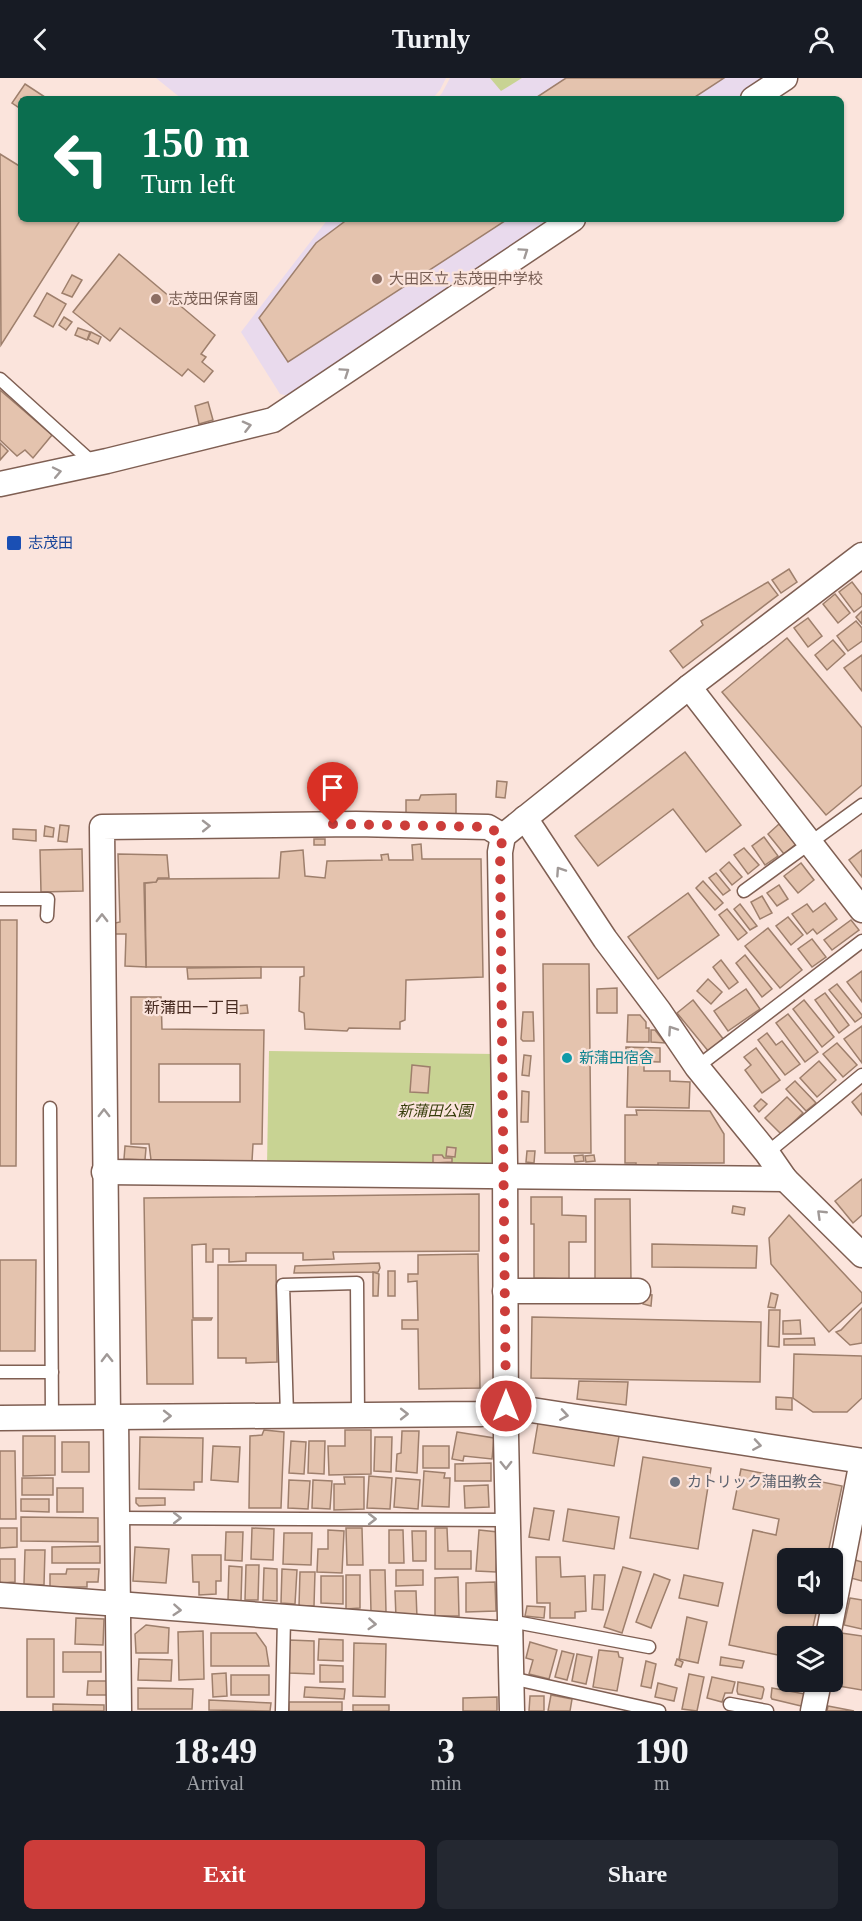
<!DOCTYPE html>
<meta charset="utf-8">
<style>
:root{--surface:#171b24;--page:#242831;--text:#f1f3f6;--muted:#9ea1a6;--accent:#cc3d3a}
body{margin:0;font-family:"Times New Roman","Noto Sans JP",serif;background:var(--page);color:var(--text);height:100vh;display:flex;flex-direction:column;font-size:22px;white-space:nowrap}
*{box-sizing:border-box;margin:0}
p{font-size:20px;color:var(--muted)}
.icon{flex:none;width:33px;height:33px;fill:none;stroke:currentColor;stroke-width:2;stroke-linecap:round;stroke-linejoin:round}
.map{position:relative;height:1633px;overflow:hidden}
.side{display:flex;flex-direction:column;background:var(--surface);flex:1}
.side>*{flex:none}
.banner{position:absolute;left:18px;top:18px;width:826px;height:126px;border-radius:9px;box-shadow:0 2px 4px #0004;background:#0b6e4f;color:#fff;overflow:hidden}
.tools{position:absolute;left:777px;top:1470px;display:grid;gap:12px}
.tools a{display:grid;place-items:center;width:66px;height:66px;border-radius:9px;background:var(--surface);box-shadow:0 2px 4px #0004;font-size:30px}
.pin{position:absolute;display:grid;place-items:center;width:51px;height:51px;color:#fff;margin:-62px -26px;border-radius:50% 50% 50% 0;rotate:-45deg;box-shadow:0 0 6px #0007}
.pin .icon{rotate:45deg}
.me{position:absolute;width:66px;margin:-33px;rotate:0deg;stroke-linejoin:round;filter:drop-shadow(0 0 4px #0008)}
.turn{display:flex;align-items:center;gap:21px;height:126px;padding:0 24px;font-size:27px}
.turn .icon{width:78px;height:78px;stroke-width:2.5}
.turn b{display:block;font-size:42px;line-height:51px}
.eta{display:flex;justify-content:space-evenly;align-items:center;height:102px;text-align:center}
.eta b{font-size:36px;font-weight:700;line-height:42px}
.action{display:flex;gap:12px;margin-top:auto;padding:12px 24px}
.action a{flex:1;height:69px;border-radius:9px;background:var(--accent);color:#fff;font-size:24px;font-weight:700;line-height:69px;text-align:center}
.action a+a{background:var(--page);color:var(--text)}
header{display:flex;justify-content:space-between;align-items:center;height:78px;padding:0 24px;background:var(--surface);font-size:27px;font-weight:700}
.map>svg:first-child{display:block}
</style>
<header><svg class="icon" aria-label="back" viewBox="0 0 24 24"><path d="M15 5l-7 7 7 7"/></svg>Turnly<svg class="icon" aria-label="person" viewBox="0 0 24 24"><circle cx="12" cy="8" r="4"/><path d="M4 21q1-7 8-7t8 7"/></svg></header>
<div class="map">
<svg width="862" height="1633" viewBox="0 0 862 1633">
<rect width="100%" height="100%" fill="#fbe4dc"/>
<g fill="#e9daed">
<polygon points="156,0 446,0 440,12 432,21 182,21"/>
<polygon points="450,0 772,0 740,21 437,21 442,15"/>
<polygon points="328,141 561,141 294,319 280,316 241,254"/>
</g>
<g fill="#c8d393">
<polygon points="490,0 522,0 501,13"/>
<polygon points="269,973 495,976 493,1091 267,1087"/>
</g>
<g fill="#e4c3ae" stroke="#9e7f6c" stroke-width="1.5" fill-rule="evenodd">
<polygon points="566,0 724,0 692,21 534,21"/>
<polygon points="25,6 48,21 21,21 21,31 12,25"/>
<polygon points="0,76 21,89 21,141 81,141 1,267"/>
<polygon points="348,141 508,141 288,284 259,240 316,165"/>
<polygon points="119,176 215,257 201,276 206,279 202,284 213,293 204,304 188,291 182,298 120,250 110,263 73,234"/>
<polygon points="72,197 82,202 72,219 62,215"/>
<polygon points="47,215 66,226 53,249 34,238"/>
<polygon points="64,239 72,244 66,252 59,247"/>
<polygon points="78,250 90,254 87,262 75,257"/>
<polygon points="91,254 101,259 98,266 88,261"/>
<polygon points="0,312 52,357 33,380 25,372 17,378 0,362"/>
<polygon points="208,324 213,342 199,346 195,328"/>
<polygon points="0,365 8,373 0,382"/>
<polygon points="789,491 797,504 781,515 772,502"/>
<polygon points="768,504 778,517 683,590 670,573 703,547 701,543"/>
<polygon points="852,504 862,517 862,528 854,534 839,514"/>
<polygon points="835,516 850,535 838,545 823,526"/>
<polygon points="862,533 862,546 856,539"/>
<polygon points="808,540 822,558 808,569 794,550"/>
<polygon points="856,543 862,550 862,563 848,573 837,558"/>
<polygon points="787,560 862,650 862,707 826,737 722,614"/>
<polygon points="833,562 845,576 827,592 815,577"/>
<polygon points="862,577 862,613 844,590"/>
<polygon points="685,674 741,747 706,774 673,731 598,788 575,758"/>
<polygon points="497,703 507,704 505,720 496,719"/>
<polygon points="456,716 456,739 406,740 406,722 419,722 421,717"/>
<polygon points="779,746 796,766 784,776 768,756"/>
<polygon points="60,747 69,748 67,764 58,763"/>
<polygon points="45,748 54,750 53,759 44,758"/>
<polygon points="13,751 36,752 36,763 13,761"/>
<polygon points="764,759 778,778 765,787 752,768"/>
<rect x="314" y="761" width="11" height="6"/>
<polygon points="421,766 422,781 481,781 483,899 406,902 405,942 400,944 400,951 349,950 347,953 305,951 304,935 299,933 300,899 304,898 304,889 146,889 145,805 156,804 158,801 279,800 281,774 303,772 305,798 325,800 327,783 382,782 381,777 388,776 389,782 413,782 412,767"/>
<polygon points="744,770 759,787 748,796 734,777"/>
<polygon points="82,771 83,813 41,814 40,772"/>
<polygon points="862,772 862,799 849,782"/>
<polygon points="118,776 167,777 169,800 158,800 156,804 144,805 146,889 125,888 126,856 115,856 115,845 120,844"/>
<polygon points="729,784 742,799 732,807 720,792"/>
<polygon points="801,785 814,802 798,815 784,798"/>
<polygon points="716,795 730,812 723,817 709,800"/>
<polygon points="703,803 723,825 715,832 696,810"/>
<polygon points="779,807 788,821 777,828 767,815"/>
<polygon points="688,815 719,857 658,901 628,859"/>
<polygon points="762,818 772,835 760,841 751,824"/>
<polygon points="825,825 837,841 817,856 813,851 807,856 792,836 807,826 813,834"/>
<polygon points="740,826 757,848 750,852 734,831"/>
<polygon points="727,831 747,855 738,862 719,837"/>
<polygon points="788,839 803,857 791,867 776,848"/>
<polygon points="0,842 17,842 16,1088 0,1088"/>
<polygon points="851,842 859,852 832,872 824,862"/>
<polygon points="768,850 802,892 780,910 745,868"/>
<polygon points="812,861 826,879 812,889 798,871"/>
<polygon points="745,877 772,911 762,919 736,885"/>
<polygon points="721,882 738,904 729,911 713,889"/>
<polygon points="543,886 589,886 591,1075 545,1075"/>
<polygon points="261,889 261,900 188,901 187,890"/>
<polygon points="862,893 862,924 847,904"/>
<polygon points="708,901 722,914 711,926 697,913"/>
<polygon points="837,906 862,937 862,939 855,944 829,912"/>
<polygon points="617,910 617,935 597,935 597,911"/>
<polygon points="746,911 760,931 728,953 714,933"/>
<polygon points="825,915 849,947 839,955 815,922"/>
<path d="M 131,919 L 161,919 L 162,951 L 264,952 L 262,1066 L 253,1066 L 252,1083 L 151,1082 L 149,1066 L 131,1066 ZM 159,986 L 240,986 L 240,1024 L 159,1024 Z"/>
<polygon points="693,922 724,962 709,974 677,935"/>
<polygon points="804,922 834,959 822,969 793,931"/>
<polygon points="247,927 248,935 236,936 236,928"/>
<polygon points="523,934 533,934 534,963 523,963 521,961"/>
<polygon points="788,936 818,974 805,984 776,945"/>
<polygon points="628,937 640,937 646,944 646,950 649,950 649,964 627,964"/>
<polygon points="862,948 862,985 844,961"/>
<polygon points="651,952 655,952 665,965 651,964"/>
<polygon points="767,955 776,967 782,963 800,986 785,997 758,962"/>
<polygon points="837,965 857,987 843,999 823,976"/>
<polygon points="626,969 660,970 660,984 626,983"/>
<polygon points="756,970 780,1002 762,1015 745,992 751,987 744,979"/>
<polygon points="524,977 531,978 529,998 522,997"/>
<polygon points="819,983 836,1002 817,1019 800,1000"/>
<polygon points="628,986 644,986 644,993 670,993 670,1003 690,1004 689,1030 627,1029"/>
<polygon points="412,987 430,989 428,1015 410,1014"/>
<polygon points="795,1003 816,1025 806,1033 786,1011"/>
<polygon points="522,1013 529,1014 528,1044 521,1044"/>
<polygon points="862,1015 862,1037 852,1024"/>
<polygon points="787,1019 803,1035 781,1056 765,1040"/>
<polygon points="761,1021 767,1026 759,1034 754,1028"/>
<polygon points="636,1032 710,1033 724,1056 724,1085 658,1085 658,1093 636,1093 636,1085 625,1085 625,1037 637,1037"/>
<polygon points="125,1068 146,1070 145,1082 124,1081"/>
<polygon points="447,1069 456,1070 455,1079 446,1078"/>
<polygon points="527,1073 535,1073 534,1085 526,1084"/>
<polygon points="433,1077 442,1077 444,1080 452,1080 452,1084 433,1085"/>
<polygon points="583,1077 584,1083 575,1084 574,1078"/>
<polygon points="594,1077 595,1083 586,1084 585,1078"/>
<polygon points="862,1101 862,1137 853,1145 835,1123"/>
<polygon points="479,1116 479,1173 333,1174 334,1181 303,1182 303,1175 246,1175 246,1183 229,1184 229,1171 213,1171 213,1184 206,1184 206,1166 192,1167 193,1240 212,1240 211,1242 192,1242 193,1306 147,1306 144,1120"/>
<polygon points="531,1119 562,1119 562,1137 586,1138 586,1164 569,1164 569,1201 534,1200 534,1146 531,1146"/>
<polygon points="595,1121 630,1121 631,1203 595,1204"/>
<polygon points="733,1128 745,1130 744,1137 732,1135"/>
<polygon points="789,1137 862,1215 862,1224 829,1254 771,1186 769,1160"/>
<polygon points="652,1166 757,1168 756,1190 652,1189"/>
<polygon points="478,1176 480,1310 419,1311 418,1251 402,1251 402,1242 418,1242 417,1203 408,1204 408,1196 418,1196 418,1177"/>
<polygon points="0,1182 36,1182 35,1273 0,1273"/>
<polygon points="379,1185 380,1190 378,1194 294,1195 295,1188"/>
<polygon points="218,1187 276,1187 277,1284 246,1285 246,1280 218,1280"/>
<rect x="388" y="1193" width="7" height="25"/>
<polygon points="373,1194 379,1196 378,1218 373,1218"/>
<polygon points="771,1215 778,1217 775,1230 768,1229"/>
<polygon points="644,1216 652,1217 651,1228 643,1226"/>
<polygon points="862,1230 862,1265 850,1267 836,1254 841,1252"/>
<polygon points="769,1232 780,1232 779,1269 768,1268"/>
<polygon points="532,1239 761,1244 760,1304 531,1300"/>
<polygon points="800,1242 801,1256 783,1256 783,1243"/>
<polygon points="814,1260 815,1267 784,1267 784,1261"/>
<polygon points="794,1276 862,1278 862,1320 847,1334 813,1334 793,1320"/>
<polygon points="579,1303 628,1304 626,1327 577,1321"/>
<polygon points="776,1319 792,1320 792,1332 776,1331"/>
<polygon points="538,1345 619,1358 614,1388 533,1375"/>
<polygon points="264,1352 284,1354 281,1430 249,1430 250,1358 262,1357"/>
<polygon points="345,1352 371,1352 371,1396 329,1397 328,1368 345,1368"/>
<polygon points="402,1353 419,1353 417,1395 396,1393 397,1376 401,1375"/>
<polygon points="457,1354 494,1360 492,1381 464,1378 463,1383 452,1381"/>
<polygon points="23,1358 55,1358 55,1397 23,1398"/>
<polygon points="140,1359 203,1360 202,1404 194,1404 194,1412 139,1411"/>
<polygon points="375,1359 392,1359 391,1394 374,1393"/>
<polygon points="291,1363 306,1364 304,1396 289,1395"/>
<polygon points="309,1363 325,1363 324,1396 308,1395"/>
<rect x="62" y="1364" width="27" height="30"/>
<polygon points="213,1368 240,1369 238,1404 211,1402"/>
<rect x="423" y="1368" width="26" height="22"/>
<polygon points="0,1373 15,1373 16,1441 0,1441"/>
<polygon points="643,1379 711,1390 698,1471 630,1460"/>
<polygon points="491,1385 491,1403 455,1403 455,1386"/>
<polygon points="741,1391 787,1400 788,1397 842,1408 827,1480 788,1480 788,1526 818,1526 811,1558 788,1558 788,1579 729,1567 753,1452 776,1457 779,1441 733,1431"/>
<polygon points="424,1393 445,1395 444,1400 450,1400 449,1429 422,1428"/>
<polygon points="369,1398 392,1400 390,1431 367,1430"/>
<polygon points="344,1399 364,1399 364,1431 334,1432 334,1406 345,1406"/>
<rect x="22" y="1400" width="31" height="17"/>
<polygon points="396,1400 420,1402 418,1431 394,1429"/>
<polygon points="289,1402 310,1403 308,1431 288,1430"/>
<polygon points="313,1402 332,1403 330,1431 312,1430"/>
<polygon points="488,1407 489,1429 465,1430 464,1408"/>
<rect x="57" y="1410" width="26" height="24"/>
<polygon points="136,1420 165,1420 165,1427 139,1428 136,1425"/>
<polygon points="21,1421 49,1421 49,1434 21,1433"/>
<polygon points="534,1430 554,1433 549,1462 529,1459"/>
<polygon points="568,1431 619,1439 614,1471 563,1463"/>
<polygon points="21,1439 98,1440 98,1464 21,1463"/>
<polygon points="0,1450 17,1450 17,1469 0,1470"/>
<polygon points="252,1450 274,1451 273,1482 251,1481"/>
<polygon points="346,1450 362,1450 363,1487 347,1487"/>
<polygon points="435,1450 447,1450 448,1473 471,1473 471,1491 435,1491"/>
<polygon points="328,1452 344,1453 342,1495 317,1494 318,1471 328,1471"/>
<polygon points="389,1452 403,1452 404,1485 389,1485"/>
<polygon points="479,1452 498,1454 496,1494 476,1493"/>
<polygon points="412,1453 426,1453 426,1483 413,1483"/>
<polygon points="226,1454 243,1454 242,1483 225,1482"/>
<polygon points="284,1455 312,1455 311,1487 283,1486"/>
<polygon points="100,1468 100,1485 52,1485 52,1469"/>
<polygon points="135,1469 169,1471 166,1505 133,1503"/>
<polygon points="25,1472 45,1472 44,1507 24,1506"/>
<polygon points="192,1477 221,1477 221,1503 216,1503 216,1516 199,1517 199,1504 193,1504"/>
<polygon points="536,1479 560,1479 561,1499 585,1498 586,1533 575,1534 575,1540 550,1540 550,1525 537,1525"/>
<polygon points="0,1481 15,1481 15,1504 0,1505"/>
<polygon points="855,1482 862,1484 862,1503 851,1500"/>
<polygon points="246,1487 259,1487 258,1522 245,1522"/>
<polygon points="229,1488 242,1489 241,1523 228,1522"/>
<polygon points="623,1489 641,1494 622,1555 604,1549"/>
<polygon points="264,1490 277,1491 277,1523 263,1522"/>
<polygon points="67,1491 99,1491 98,1504 87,1504 87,1509 50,1509 50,1496 66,1496"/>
<polygon points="282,1491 297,1492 295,1526 281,1525"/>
<polygon points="370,1492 385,1492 386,1534 371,1534"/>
<polygon points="396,1492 423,1492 423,1507 396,1508"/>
<polygon points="300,1494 315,1494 314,1528 299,1528"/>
<polygon points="654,1496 670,1502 651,1550 636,1544"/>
<polygon points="346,1497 360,1497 360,1530 346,1531"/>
<polygon points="594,1497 605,1497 603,1532 592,1531"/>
<polygon points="684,1497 723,1505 718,1528 679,1520"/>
<polygon points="321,1498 343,1498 343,1526 321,1525"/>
<polygon points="458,1499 459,1538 435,1538 435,1500"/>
<polygon points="495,1504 496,1533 466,1534 466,1505"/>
<polygon points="395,1513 416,1513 417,1540 396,1540"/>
<polygon points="850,1520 862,1522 862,1551 844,1547"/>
<polygon points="527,1528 545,1529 544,1540 525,1538"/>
<polygon points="687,1539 707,1544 698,1585 679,1581"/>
<polygon points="76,1540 104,1541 103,1567 75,1566"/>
<polygon points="146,1547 169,1550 168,1575 136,1575 135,1556"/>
<polygon points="203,1553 204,1601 179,1602 178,1554"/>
<polygon points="211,1555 256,1555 266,1569 269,1588 211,1588"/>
<polygon points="841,1555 862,1558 862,1612 832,1607"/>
<rect x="27" y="1561" width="27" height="58"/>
<polygon points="319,1561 343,1562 343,1583 318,1582"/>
<polygon points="289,1562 314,1563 314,1596 289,1595"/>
<polygon points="530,1564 557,1572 549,1601 529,1596 533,1582 526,1580"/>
<polygon points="354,1565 386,1566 385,1619 353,1618"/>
<polygon points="599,1572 618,1574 619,1579 623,1580 617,1613 593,1609"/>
<polygon points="562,1573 574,1576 567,1602 555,1599"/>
<rect x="63" y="1574" width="38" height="20"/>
<polygon points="577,1576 592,1579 586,1606 572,1603"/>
<polygon points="721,1579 744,1583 742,1590 720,1587"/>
<polygon points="139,1581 172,1582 171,1603 138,1602"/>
<polygon points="677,1581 683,1584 681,1589 675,1587"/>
<polygon points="646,1583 656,1586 651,1610 641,1608"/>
<polygon points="320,1587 343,1588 343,1604 320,1604"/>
<polygon points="226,1595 227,1618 213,1619 212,1596"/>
<polygon points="689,1596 704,1599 697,1633 682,1631"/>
<rect x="231" y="1597" width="38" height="20"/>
<polygon points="712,1599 735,1604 732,1615 725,1615 722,1624 707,1620"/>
<polygon points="88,1603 108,1603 107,1617 87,1617"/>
<polygon points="738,1604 763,1609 764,1611 762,1620 761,1621 738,1616 737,1613"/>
<polygon points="658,1605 677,1610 674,1623 655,1619"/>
<polygon points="305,1609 345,1611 344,1621 304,1619"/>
<polygon points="138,1610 193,1611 192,1631 138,1631"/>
<polygon points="772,1610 805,1616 804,1627 801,1628 772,1621 771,1619"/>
<polygon points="551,1617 572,1621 570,1633 548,1633"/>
<polygon points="530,1618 544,1618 544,1633 529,1633"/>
<polygon points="497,1619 497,1633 463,1633 463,1620"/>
<polygon points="209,1622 271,1625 270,1633 209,1632"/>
<rect x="289" y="1624" width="53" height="9"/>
<polygon points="53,1626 104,1627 104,1633 53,1633"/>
<rect x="353" y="1627" width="36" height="6"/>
<polygon points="828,1628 854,1633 827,1633"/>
</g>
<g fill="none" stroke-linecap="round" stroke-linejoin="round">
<defs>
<g id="service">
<polyline points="0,301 94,386"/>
<polyline points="744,813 862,727"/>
<polyline points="0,821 48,821 47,838"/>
<polyline points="697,989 862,863"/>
<polyline points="50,1030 52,1339"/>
<polyline points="767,1075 862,997"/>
<polyline points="0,1294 52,1294"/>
<polyline points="287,1337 283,1207 357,1205 358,1337"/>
<polyline points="118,1440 507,1442"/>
<polyline points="510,1543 649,1569"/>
<polyline points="511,1600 659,1633"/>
<polyline points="730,1626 767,1633"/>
<polyline points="282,1633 284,1540"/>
</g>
<g id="minor">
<polyline points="753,21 785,0"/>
<polyline points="0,406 107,383 273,342 573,141"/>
<polyline points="689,609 862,832"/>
<polyline points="525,740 605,861 659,933 697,989 767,1075 785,1101 862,1177"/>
<polyline points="104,1094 785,1101"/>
<polyline points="505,1213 638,1213"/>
<polyline points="108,1339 102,749 356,746 488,749 503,758"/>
<polyline points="116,1339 119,1633"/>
<polyline points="0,1340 481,1336 506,1328 862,1383"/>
<polyline points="0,1517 510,1556"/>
<polyline points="828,1558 862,1383"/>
<polyline points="512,1633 506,1358 505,1084 500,774 503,758 689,609 862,477"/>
<polyline points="813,1633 819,1604"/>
</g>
</defs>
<use href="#service" stroke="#7f5f53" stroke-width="15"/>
<use href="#minor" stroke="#7f5f53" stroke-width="27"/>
<use href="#service" stroke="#fff" stroke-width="12"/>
<use href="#minor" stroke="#fff" stroke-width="24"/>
</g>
<defs><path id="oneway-chevron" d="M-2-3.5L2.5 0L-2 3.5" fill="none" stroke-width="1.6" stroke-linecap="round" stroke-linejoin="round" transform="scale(1.5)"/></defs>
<g stroke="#a09997">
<use href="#oneway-chevron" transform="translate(524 174) rotate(-34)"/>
<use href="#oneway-chevron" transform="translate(345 294) rotate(-34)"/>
<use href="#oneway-chevron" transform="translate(247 348) rotate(-14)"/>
<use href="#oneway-chevron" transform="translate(57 394) rotate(-12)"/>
<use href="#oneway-chevron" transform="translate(206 748) rotate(-1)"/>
<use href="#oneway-chevron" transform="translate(560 793) rotate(-124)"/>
<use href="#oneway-chevron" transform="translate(102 840) rotate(-90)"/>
<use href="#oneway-chevron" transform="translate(672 952) rotate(-124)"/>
<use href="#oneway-chevron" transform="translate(104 1035) rotate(-90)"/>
<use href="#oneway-chevron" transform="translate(821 1136) rotate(-136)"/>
<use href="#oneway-chevron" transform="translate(107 1280) rotate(-91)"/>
<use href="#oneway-chevron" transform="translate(404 1336)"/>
<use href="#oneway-chevron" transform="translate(564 1337) rotate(9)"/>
<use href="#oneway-chevron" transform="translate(167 1338)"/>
<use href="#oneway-chevron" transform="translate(757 1367) rotate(9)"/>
<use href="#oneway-chevron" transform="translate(506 1387) rotate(89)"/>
<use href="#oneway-chevron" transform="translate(177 1440)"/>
<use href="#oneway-chevron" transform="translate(372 1441)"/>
<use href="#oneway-chevron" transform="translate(177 1532) rotate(4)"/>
<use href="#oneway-chevron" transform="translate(372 1546) rotate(4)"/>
</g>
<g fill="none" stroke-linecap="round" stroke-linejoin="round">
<polyline stroke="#cc3d3a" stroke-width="10" stroke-dasharray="0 18" points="333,746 488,749 503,758 500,774 506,1328"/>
</g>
<g fill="#8d6e63" stroke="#fbe4dc" stroke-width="2">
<circle cx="377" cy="201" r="6"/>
<circle cx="156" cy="221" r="6"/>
</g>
<rect fill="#1a4fb4" stroke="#fbe4dc" stroke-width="2" x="6" y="457" width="16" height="16" rx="3"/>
<circle fill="#0f9aa8" stroke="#fbe4dc" stroke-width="2" cx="567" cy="980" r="6"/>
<circle fill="#6b7280" stroke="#fbe4dc" stroke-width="2" cx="675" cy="1404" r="6"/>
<g text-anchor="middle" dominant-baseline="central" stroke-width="4.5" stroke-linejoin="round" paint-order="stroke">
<g font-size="15" fill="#785e54" stroke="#fbe4dc" text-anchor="start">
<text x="389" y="201">大田区立 志茂田中学校</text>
<text x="168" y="221">志茂田保育園</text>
</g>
<g font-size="15" fill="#164399" stroke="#fbe4dc" text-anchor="start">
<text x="28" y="465">志茂田</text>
</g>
<g font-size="15" fill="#0d838f" stroke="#fbe4dc" text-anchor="start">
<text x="579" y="980">新蒲田宿舎</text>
</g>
<g font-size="15" font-style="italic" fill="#363d0a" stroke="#fbe4dc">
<text x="435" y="1033">新蒲田公園</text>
</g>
<g font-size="15" fill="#5b616d" stroke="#fbe4dc" text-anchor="start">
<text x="687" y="1404">カトリック蒲田教会</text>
</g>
<g font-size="16" fill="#482b21" stroke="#fbe4dc">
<text x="192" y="929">新蒲田一丁目</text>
</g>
</g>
</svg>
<div class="tools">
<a><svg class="icon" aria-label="sound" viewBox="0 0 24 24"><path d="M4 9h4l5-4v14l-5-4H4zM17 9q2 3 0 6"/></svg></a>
<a><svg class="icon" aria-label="layers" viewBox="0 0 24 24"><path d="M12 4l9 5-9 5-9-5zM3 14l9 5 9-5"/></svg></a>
</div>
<div class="pin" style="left:333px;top:746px;background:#d93025"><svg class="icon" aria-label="arrive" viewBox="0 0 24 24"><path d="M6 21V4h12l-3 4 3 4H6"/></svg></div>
<svg class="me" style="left:506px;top:1328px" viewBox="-20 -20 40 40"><circle r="17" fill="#cc3d3a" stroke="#fff" stroke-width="3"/><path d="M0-11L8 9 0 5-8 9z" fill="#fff"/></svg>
<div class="banner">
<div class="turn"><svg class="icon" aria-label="left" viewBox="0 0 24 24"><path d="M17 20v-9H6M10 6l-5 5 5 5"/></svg><div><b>150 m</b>Turn left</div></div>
</div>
</div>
<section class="side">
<div class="eta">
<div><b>18:49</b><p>Arrival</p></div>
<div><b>3</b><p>min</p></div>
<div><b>190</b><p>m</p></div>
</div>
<div class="action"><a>Exit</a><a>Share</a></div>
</section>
